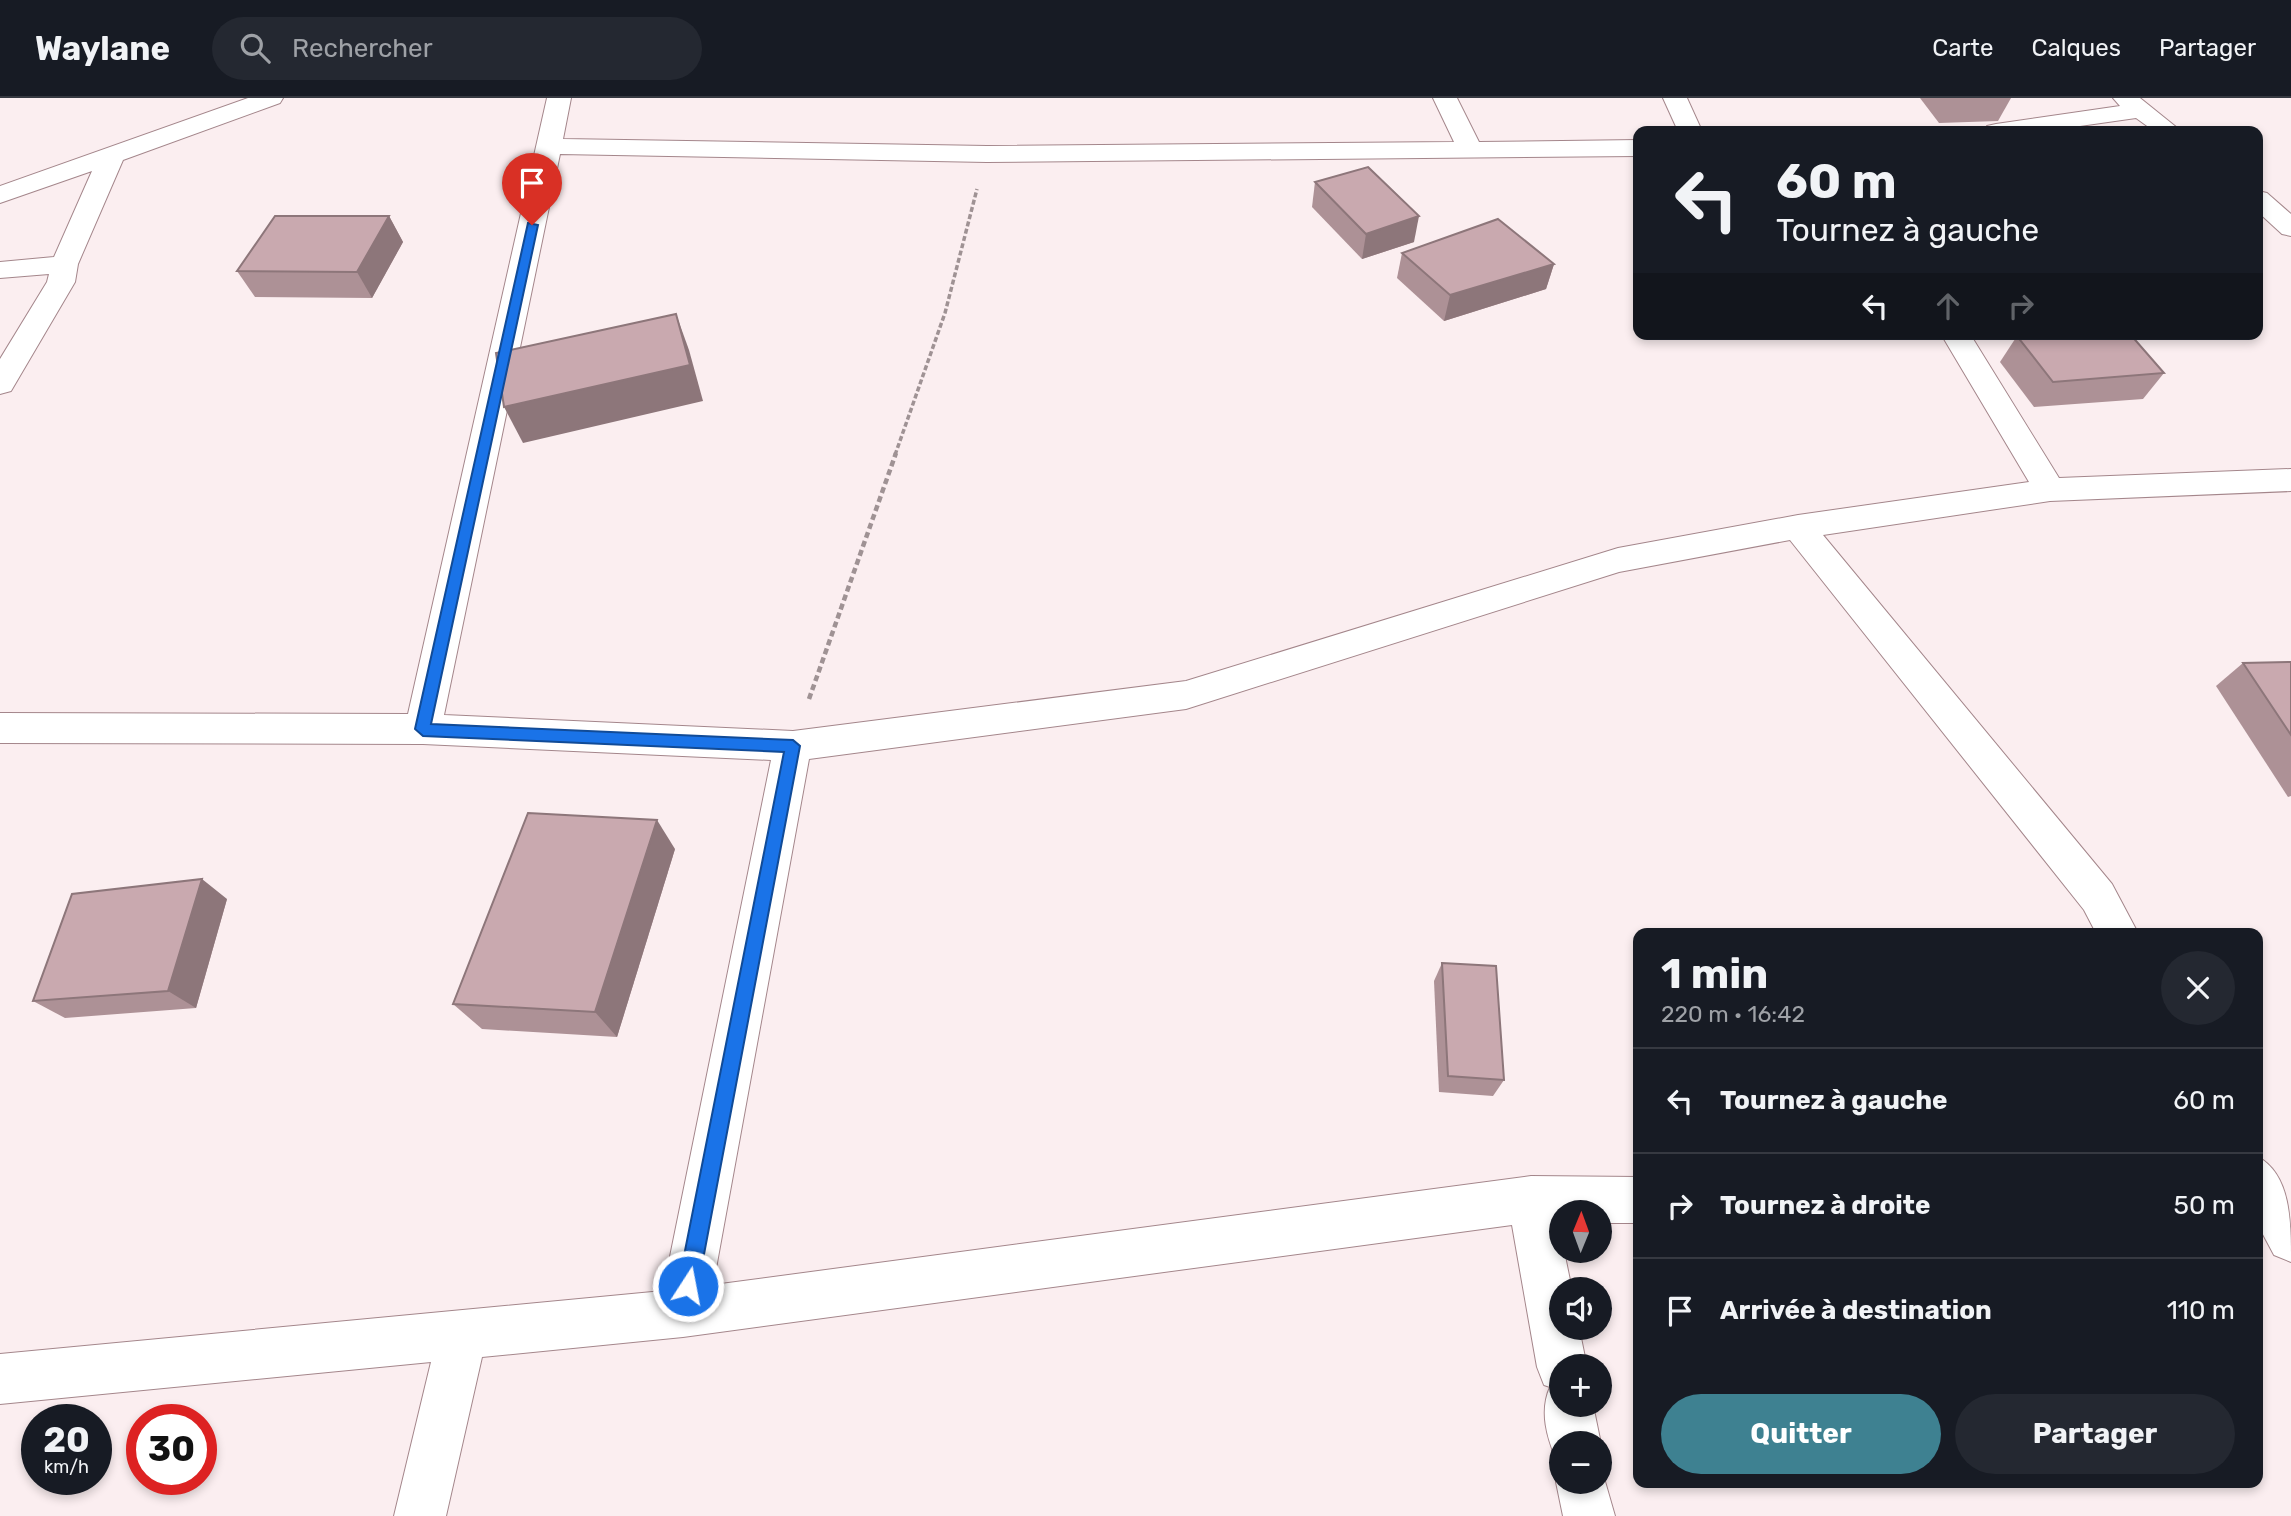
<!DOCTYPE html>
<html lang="fr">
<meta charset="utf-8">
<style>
:root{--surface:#171b24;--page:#242831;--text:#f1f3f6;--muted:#9ea1a6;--line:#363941;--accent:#3e8191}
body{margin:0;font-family:Rubik,sans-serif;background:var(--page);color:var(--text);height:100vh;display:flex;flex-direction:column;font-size:26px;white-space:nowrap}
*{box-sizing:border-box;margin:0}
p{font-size:23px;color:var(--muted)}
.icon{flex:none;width:38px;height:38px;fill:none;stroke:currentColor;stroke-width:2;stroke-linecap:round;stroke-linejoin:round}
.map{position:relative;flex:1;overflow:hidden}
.panel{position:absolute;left:1633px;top:830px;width:630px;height:560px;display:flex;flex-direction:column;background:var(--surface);border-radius:14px;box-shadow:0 4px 10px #0003}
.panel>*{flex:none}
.hud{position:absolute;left:1633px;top:28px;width:630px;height:214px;border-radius:14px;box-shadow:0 4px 10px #0003;background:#171b24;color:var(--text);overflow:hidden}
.needle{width:46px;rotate:1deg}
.buttons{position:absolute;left:1549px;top:1102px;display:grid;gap:14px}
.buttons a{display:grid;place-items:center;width:63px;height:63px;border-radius:50%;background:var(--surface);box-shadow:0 4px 10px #0003;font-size:35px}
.speed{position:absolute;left:21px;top:1306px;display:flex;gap:14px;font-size:35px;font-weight:700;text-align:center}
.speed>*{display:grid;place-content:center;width:91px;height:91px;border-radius:50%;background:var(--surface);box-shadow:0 4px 10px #0003;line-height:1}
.speed small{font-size:18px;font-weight:400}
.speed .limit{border:10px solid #d22;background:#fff;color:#111}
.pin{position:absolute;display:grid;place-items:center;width:60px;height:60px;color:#fff;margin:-72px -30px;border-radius:50% 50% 50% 0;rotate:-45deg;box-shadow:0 0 7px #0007}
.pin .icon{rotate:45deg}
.me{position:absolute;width:77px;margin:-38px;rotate:11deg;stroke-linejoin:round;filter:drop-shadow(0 0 5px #0008)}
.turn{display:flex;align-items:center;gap:24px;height:147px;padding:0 28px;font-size:32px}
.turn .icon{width:91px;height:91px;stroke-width:2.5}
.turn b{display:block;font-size:49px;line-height:60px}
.lanes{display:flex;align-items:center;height:66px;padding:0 28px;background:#0003;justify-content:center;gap:35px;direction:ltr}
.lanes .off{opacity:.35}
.round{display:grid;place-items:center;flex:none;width:74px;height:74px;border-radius:37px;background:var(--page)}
.headline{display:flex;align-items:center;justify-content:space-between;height:119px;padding:0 28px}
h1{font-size:42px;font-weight:700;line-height:52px}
.action{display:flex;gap:14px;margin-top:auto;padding:14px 28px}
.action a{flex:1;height:80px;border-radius:42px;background:var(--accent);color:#fff;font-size:28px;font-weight:700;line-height:80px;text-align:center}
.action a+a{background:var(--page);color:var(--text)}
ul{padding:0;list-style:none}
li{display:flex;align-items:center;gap:21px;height:105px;padding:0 28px;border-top:2px solid var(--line)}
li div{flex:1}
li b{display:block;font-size:26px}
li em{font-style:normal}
header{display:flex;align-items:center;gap:42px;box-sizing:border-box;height:98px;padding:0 35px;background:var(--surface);border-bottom:2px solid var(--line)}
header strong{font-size:33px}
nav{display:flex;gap:38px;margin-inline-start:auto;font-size:24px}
.search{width:490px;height:63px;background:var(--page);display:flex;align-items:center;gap:18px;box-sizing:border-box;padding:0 24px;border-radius:38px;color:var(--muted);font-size:26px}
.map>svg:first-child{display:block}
</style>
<header>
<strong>Waylane</strong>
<div class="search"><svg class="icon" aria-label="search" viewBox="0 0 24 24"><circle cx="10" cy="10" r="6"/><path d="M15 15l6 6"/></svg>Rechercher</div>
<nav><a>Carte</a><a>Calques</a><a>Partager</a></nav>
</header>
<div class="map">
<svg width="2291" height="1418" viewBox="0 0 2291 1418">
<rect width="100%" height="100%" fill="#fbeef0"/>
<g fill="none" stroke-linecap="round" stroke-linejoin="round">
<defs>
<g id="minor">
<polygon points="248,0 283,0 280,5 123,62 78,166 75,184 11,293 0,296 0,261 47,184 49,176 0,180 0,164 54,159 92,73 0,105 0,88"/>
<path d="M 547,0 L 571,0 L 563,41 L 987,48 L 1454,44 L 1433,0 L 1457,0 L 1479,44 L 1638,42 L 1638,58 L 987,64 L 560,56 L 444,617 L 793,633 L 1186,583 L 1618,450 L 1798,417 L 2029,384 L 1941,236 L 1970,236 L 2059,380 L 2291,371 L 2291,393 L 2050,403 L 1823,437 L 2112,786 L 2138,835 L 2096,835 L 2084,812 L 1790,442 L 1619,474 L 1186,611 L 809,661 L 713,1187 L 1531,1078 L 1638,1079 L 1638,1125 L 1600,1125 L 1600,1115 L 1561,1115 L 1561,1153 L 1564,1153 L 1572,1192 L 1561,1192 L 1561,1230 L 1579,1230 L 1587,1269 L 1561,1269 L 1561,1307 L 1593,1307 L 1601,1346 L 1600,1349 L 1600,1346 L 1561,1346 L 1561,1366 L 1557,1364 C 1547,1339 1539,1314 1550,1289 L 1544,1287 L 1537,1269 L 1512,1127 L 683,1239 L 482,1259 L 446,1418 L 394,1418 L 431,1264 L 0,1306 L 0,1256 L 663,1193 L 771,662 L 423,646 L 0,645 L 0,615 L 408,616 Z"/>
<polygon points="1663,0 1687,0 1702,33 1678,33"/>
<polygon points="2113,0 2140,0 2181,33 2154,33 2136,20 2045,33 1984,33 1987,28 1996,26 2120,8"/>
<polygon points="2258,93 2267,95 2291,116 2291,138 2282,136 2258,114"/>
<path d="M 2258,1059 C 2291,1077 2291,1124 2291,1164 L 2274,1157 L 2258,1127 Z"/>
<polygon points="1600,1366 1615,1418 1563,1418 1556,1384 1561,1372 1561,1384 1600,1384"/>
</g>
</defs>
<use href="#minor" stroke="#a4868b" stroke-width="2"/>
<polyline stroke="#9f9294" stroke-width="3.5" stroke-dasharray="5 2.5" stroke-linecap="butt" points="895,357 945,215 977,91"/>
<polyline stroke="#9f9294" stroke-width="4.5" stroke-dasharray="6 3.5" stroke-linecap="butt" points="809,601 896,355"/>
<use href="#minor" fill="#fff" fill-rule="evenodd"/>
</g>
<g fill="#ad9196">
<polygon points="1920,0 2011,0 1998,23 1939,25"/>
<polygon points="1315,84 1414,144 1362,161 1312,109"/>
<polygon points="389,118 403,144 372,200 255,199 237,173"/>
<polygon points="1402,155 1554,166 1546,191 1444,223 1397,180"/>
<polygon points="2017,238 2164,275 2143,301 2034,309 2000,264"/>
<polygon points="2291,564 2291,698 2288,699 2216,588 2243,565"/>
<polygon points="675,751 617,939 482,931 453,906"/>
<polygon points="227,801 196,910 65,920 33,903"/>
<polygon points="1442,865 1504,982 1493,998 1439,994 1434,883"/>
</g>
<g fill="#8d767a">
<polygon points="389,118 403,144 372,200 357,174"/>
<polygon points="1419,118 1414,144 1362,161 1366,136"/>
<polygon points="1554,166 1546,191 1444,223 1450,197"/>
<polygon points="676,216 689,252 703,303 523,345 504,309"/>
<polygon points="657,722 675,751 617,939 595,914"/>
<polygon points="202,781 227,801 196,910 168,893"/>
</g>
<g fill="#c9a9af" stroke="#8d767a" stroke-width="2">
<polygon points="1368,69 1419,118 1366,136 1315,84"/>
<polygon points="275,118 389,118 357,174 237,173"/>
<polygon points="1498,121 1554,166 1450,197 1402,155"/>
<polygon points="676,216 690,267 504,309 496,255"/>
<polygon points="2047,236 2130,236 2164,275 2053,284 2017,238"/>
<polygon points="2291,564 2291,637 2243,565"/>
<polygon points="528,715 657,722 595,914 453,906"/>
<polygon points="202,781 168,893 33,903 72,796"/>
<polygon points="1442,865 1496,868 1504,982 1448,978"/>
</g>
<polygon fill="#1a73e8" stroke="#114b97" stroke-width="2" points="528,125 538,127 431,626 793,642 800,648 698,1188 695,1195 688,1198 681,1195 678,1188 784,654 423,638 415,631"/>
</svg>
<div class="buttons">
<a><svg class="needle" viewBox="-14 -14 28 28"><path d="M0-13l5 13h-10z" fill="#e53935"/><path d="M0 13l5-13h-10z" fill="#9ea1a6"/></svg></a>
<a><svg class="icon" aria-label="sound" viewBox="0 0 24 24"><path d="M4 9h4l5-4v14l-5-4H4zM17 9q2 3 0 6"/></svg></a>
<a>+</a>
<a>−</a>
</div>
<div class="speed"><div>20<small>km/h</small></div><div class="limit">30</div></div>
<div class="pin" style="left:532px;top:127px;background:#d93025"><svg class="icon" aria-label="arrive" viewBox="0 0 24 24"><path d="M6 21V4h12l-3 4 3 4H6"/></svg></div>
<svg class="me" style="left:688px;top:1188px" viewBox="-20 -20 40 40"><circle r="17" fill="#1a73e8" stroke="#fff" stroke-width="3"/><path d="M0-11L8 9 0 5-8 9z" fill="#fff"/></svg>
<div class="hud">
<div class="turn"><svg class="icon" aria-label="left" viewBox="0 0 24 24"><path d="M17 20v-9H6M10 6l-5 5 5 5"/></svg><div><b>60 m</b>Tournez à gauche</div></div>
<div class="lanes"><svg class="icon" aria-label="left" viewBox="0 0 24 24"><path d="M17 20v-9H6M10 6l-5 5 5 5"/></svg><svg class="icon off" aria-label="ahead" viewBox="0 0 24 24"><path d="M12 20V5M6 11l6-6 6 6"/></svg><svg class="icon off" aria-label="right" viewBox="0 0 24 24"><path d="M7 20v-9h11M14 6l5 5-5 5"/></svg></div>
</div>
<section class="panel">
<div class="headline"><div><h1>1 min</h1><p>220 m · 16:42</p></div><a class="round"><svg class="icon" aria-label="close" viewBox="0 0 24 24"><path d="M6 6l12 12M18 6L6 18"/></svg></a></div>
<ul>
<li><svg class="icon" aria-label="left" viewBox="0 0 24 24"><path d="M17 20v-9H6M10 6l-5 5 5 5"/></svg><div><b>Tournez à gauche</b></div><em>60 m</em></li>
<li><svg class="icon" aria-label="right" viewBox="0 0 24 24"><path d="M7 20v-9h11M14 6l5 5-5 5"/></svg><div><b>Tournez à droite</b></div><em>50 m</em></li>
<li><svg class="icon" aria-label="arrive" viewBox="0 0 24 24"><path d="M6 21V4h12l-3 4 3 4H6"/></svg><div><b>Arrivée à destination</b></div><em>110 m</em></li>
</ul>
<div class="action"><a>Quitter</a><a>Partager</a></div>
</section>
</div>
